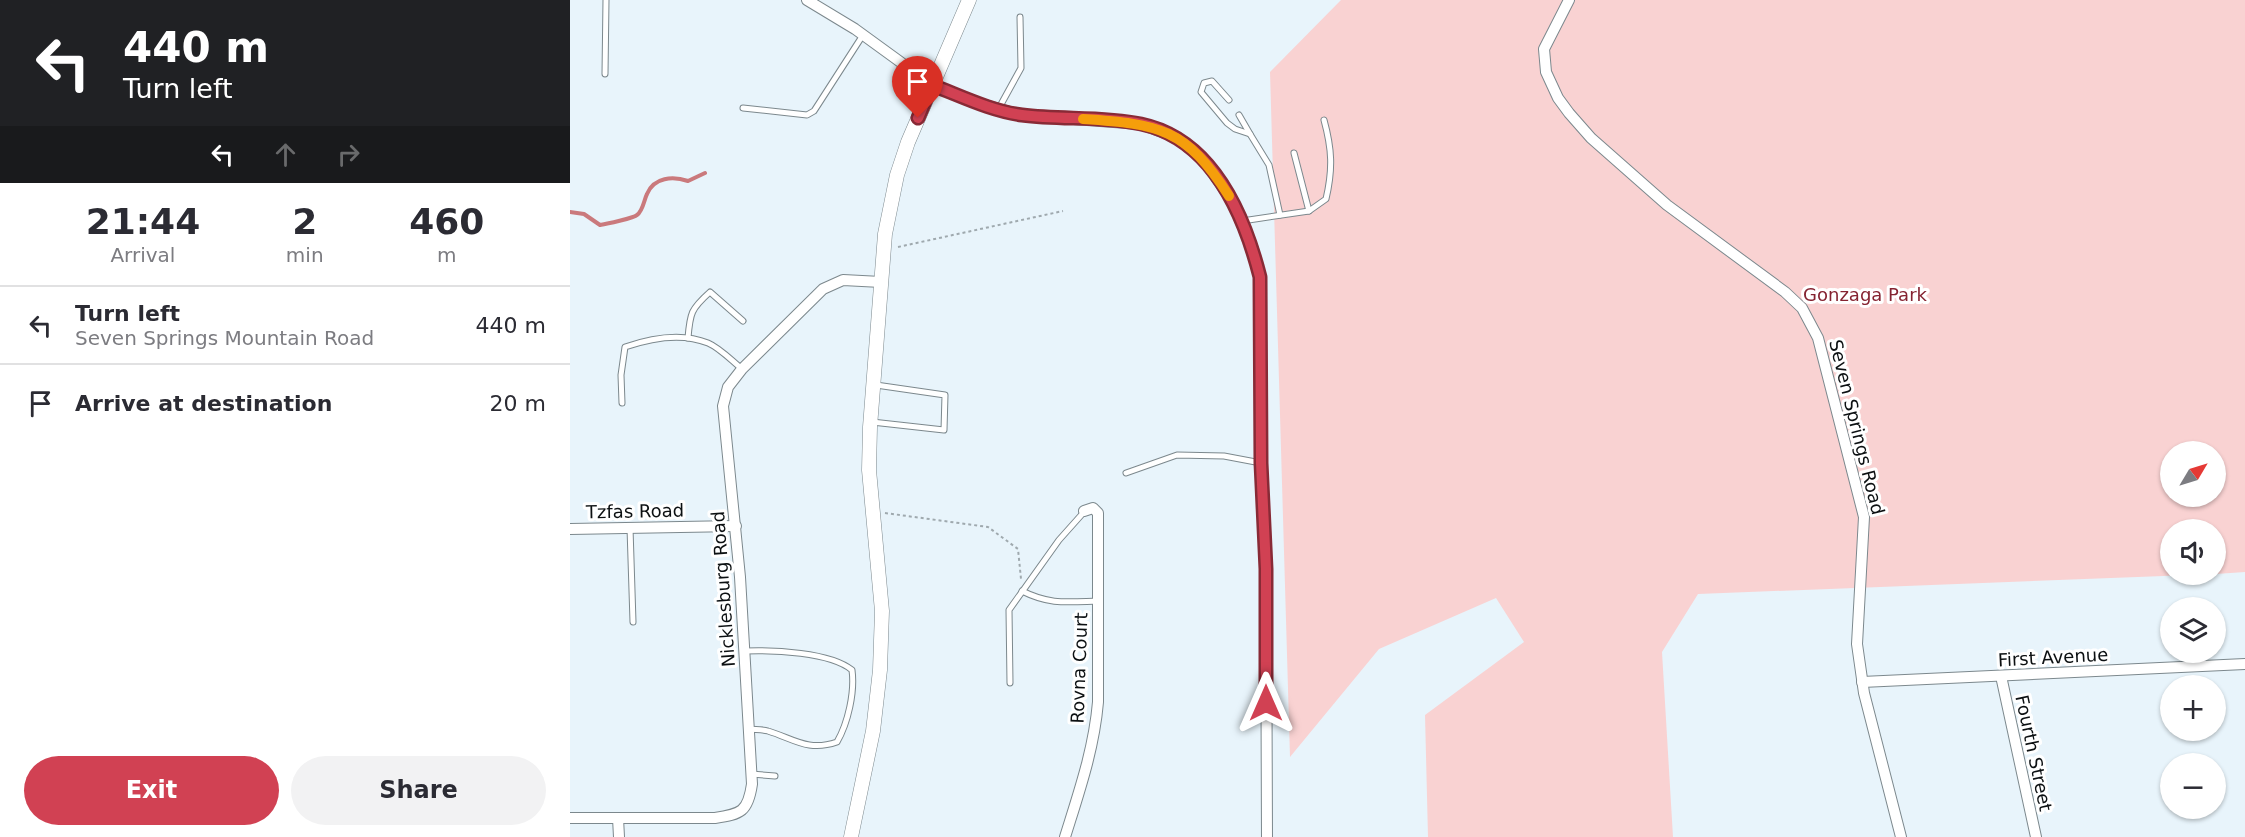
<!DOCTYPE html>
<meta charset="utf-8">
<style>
:root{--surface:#fff;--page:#f2f2f3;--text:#2b2b33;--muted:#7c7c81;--line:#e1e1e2;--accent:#d14153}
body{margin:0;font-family:"DejaVu Sans",sans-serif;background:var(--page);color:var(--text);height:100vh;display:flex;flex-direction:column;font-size:22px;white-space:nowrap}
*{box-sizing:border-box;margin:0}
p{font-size:20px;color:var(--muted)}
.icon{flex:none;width:33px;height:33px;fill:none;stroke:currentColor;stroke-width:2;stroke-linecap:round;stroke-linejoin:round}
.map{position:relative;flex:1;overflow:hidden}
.panel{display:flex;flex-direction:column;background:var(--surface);width:570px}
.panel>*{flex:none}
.top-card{background:#202124;color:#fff;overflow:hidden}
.needle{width:39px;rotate:52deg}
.fabs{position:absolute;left:1590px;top:441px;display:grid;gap:12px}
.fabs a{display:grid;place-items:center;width:66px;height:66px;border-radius:50%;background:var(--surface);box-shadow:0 2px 4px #0004;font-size:30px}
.pin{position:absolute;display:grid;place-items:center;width:51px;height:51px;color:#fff;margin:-62px -26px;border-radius:50% 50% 50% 0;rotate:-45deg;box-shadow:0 0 6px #0007}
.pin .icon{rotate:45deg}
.me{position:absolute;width:66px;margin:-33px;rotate:0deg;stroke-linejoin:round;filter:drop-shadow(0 0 4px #0008)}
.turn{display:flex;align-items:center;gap:21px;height:126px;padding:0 24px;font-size:27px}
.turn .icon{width:78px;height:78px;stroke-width:2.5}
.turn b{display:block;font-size:42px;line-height:51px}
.lanes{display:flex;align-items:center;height:57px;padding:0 24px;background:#0003;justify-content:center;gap:30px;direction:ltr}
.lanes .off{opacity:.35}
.eta{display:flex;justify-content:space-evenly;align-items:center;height:102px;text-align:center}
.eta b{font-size:36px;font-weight:800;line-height:42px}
.button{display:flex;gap:12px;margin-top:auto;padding:12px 24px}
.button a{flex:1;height:69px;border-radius:36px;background:var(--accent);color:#fff;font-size:24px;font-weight:800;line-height:69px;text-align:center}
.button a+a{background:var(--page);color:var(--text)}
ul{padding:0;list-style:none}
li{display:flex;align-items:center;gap:18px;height:78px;padding:0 24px;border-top:2px solid var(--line)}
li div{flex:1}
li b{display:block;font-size:22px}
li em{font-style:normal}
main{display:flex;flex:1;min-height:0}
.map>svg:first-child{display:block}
</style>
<main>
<section class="panel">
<div class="top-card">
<div class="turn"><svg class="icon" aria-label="left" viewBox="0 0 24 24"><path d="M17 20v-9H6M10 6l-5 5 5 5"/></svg><div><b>440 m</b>Turn left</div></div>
<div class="lanes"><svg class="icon" aria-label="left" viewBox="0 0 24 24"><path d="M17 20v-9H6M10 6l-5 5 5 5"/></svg><svg class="icon off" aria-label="ahead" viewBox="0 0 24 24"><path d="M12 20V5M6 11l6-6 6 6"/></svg><svg class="icon off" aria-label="right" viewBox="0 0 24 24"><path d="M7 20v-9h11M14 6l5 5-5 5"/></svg></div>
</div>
<div class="eta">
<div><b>21:44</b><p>Arrival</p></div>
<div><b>2</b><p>min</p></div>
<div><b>460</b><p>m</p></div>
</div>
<ul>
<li><svg class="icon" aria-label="left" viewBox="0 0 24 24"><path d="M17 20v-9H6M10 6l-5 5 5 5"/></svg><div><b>Turn left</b><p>Seven Springs Mountain Road</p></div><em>440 m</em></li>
<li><svg class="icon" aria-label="arrive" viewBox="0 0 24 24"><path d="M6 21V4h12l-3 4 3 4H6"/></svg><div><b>Arrive at destination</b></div><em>20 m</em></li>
</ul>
<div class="button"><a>Exit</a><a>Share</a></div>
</section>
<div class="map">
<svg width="1675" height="837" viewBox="0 0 1675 837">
<rect width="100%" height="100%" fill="#e8f4fb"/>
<path fill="#f9d2d2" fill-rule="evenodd" d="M 771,0 L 1675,0 L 1675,572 L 1646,574 L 1646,530 L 1600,530 L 1600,574 L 1620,575 L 1128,594 L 1092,652 L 1103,837 L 858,837 L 855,715 L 954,642 L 926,598 L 809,649 L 720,757 L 700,72 ZM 1600,452 L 1646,452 L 1646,496 L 1600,496 Z"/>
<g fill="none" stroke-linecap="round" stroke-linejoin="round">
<path stroke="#ca797c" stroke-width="4" d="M 0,212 L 14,214 L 30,225 C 36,224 64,218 67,215 C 73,211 74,200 77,194 C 84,177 103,176 118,181 L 135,173"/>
<defs>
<g id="service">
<polyline points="35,74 36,0"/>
<polyline points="659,100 642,81 634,83 631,92 657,123 665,129 680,134 699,165 710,215"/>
<polyline points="173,108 237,115 244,111 293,35"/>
<polyline points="429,108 451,68 450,17"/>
<polyline points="669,115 680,134"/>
<polyline points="724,153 739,211"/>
<path d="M 672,221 L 739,211 L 756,199 C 763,169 762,149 754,120"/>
<path d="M 118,338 C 120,313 121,309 140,292 L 173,321"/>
<path d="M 52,403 L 51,375 L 55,347 C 81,338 111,332 138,343 C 150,348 162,361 172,369"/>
<polyline points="302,422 374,430 375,395 306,385"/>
<polyline points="556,473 607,455 654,456 691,463"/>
<polyline points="60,528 63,622"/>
<path d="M 452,591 C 480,605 497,602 528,601"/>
<path d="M 175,651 C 203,650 260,652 282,670 C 285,692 278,723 267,742 C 238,752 224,739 198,731 C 192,729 184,730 178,729"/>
<polyline points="440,683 439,610 489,540 514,512"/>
<polyline points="181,774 205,776"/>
</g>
<g id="minor">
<polyline points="237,0 285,29 362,85 404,102 451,115 570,124 605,137 633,159 661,199 683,249 690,277 691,463 696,569 697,837"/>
<polyline points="999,0 974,49 976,72 988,98 999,113 1021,138 1097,205 1215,292 1232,308 1248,338 1294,517 1287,644 1294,693 1331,837"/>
<polyline points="0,529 166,526"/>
<polyline points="1431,676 1466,837"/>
<polyline points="1292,682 1675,664"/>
<path d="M 0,818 L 145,818 C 171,814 178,812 182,784 L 170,577 L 153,406 L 158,387 L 172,369 L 253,289 L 273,280 L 311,282"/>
<polyline points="48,818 49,837"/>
<path d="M 495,837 C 509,792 524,749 528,702 L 528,513 L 523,508 L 514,511"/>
</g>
<polyline id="tertiary" points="281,837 303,731 310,670 312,611 299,470 300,427 315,234 327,175 338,142 399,0"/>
</defs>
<use href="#service" stroke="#7c888d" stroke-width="7"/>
<use href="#minor" stroke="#7c888d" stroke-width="12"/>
<use href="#tertiary" stroke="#7c888d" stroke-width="15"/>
<g stroke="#9fa9ae" stroke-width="2" stroke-dasharray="3 3" stroke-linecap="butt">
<polyline points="328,247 493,211"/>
<polyline points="315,513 418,527 448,549 451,579"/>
</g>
<use href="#service" stroke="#fff" stroke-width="5"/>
<use href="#minor" stroke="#fff" stroke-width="10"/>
<use href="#tertiary" stroke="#fff" stroke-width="14"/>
</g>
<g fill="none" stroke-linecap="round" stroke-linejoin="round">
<defs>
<path id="route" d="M 348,118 L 362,85 C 391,96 421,111 452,115 C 491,120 533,116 571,124 C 642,139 674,214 690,277 L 691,463 L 696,569 L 696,703"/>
</defs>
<use href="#route" stroke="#882a36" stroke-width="15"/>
<use href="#route" stroke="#d14153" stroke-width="10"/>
<path stroke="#f59e0b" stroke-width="10" d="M 513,119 C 589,124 616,128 659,196"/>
</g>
<g text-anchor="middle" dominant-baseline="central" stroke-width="6" stroke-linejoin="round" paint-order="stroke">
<g font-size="18" fill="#852331" stroke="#fff">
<text x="1295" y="294">Gonzaga Park</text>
</g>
<g font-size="18" fill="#0c1012" stroke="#fff">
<text transform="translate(1287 427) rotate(76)">Seven Springs Road</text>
<text transform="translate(65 511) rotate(-1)">Tzfas Road</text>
<text transform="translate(153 589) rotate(-94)">Nicklesburg Road</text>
<text transform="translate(1483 657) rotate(-3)">First Avenue</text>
<text transform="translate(509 668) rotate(-88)">Rovna Court</text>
<text transform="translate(1464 753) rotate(78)">Fourth Street</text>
</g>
</g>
</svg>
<div class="fabs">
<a><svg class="needle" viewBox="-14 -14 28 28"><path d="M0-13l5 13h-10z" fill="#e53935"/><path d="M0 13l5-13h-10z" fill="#7c7c81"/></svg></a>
<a><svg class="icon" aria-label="sound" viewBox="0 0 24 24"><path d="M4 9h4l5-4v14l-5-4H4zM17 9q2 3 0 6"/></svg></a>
<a><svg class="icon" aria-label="layers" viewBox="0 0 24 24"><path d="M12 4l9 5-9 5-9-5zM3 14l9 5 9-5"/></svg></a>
<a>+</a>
<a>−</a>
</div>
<div class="pin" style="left:348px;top:118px;background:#d93025"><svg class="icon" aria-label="arrive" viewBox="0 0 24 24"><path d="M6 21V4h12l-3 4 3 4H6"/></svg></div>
<svg class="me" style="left:696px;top:703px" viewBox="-20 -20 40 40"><path d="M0-17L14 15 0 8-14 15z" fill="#d14153" stroke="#fff" stroke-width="4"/></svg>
</div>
</main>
